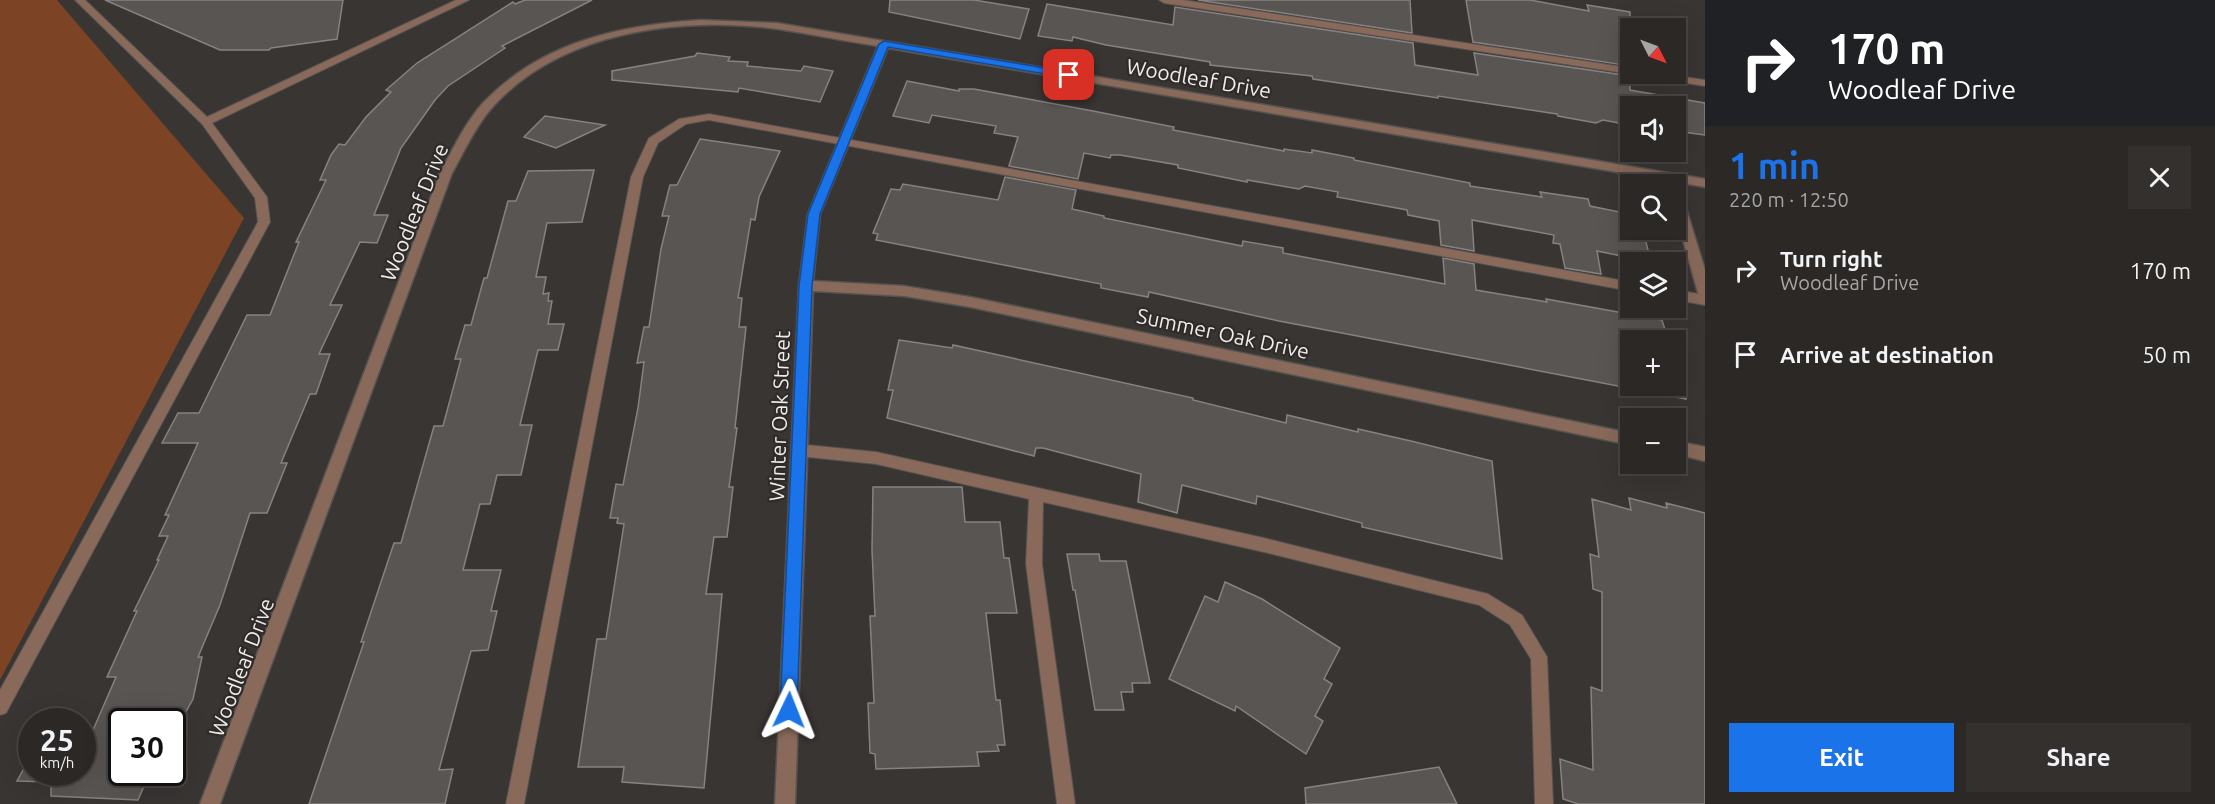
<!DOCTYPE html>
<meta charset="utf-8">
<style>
:root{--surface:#2b2826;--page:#33302e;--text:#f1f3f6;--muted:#a6a6a7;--line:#474443;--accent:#1a73e8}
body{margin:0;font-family:Ubuntu,sans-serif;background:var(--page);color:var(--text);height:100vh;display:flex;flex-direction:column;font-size:22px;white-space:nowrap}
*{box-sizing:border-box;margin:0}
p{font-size:20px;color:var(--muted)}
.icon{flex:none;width:33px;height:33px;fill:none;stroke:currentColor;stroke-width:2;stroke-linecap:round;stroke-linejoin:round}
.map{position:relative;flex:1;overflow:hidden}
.panel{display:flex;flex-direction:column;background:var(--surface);width:510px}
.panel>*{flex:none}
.guide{background:#202124;color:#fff;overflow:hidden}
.needle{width:39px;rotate:132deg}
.buttons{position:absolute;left:1620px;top:18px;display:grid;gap:12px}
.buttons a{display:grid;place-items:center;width:66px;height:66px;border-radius:0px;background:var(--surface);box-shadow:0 6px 24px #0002,0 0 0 2px var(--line);font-size:30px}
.speed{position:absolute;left:18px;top:708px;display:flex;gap:12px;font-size:30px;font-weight:700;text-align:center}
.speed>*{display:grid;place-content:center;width:78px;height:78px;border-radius:50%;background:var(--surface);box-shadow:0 6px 24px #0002,0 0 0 2px var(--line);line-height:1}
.speed small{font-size:15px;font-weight:400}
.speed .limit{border:3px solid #111;border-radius:9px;background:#fff;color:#111}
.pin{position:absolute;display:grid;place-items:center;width:51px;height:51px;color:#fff;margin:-26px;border-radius:12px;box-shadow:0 3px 9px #0006}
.me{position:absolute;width:66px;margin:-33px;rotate:2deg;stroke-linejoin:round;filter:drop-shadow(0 0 4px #0008)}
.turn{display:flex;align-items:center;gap:21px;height:126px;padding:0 24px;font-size:27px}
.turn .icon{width:78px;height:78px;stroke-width:2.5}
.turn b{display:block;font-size:42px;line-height:51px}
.round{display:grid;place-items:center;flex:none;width:63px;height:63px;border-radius:0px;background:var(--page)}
.headline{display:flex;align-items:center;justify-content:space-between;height:102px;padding:0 24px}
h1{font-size:36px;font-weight:700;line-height:45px;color:var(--accent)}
.primary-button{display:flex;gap:12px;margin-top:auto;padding:12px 24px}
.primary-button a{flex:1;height:69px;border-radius:0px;background:var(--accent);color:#fff;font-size:24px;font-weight:700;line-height:69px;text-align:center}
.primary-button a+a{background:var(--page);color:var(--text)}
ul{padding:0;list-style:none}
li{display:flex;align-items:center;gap:18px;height:84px;padding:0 24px}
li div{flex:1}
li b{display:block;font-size:22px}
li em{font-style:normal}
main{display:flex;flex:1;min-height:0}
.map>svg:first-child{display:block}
</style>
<main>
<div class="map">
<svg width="1705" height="804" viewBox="0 0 1705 804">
<rect width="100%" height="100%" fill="#393533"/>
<polygon fill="#7d4325" points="0,0 57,0 244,218 0,680"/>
<g fill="#595553" stroke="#878280" stroke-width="1.5">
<polygon points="105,0 343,0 337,39 271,48 269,50 220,50"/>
<polygon points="525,0 592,0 502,46 505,48 448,86 435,100 401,148 374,215 388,215 377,243 360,242 330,305 342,305 319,354 330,354 316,394 310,394 281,463 287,463 267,513 250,513 220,605 198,657 202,657 193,699 183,717 122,714 122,772 150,772 138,800 51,796 51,782 17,781 32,754 32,772 82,772 82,736 90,737 116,677 107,677 137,611 134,611 159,560 157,560 168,536 159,536 169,515 165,515 198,443 162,443 178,413 199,413 247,315 270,315 299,242 296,242 326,180 320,180 331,155 339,144 345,145 366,117 391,92 386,90 417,63 513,2 515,4"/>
<polygon points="890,0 974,0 1029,9 1020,39 889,12"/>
<polygon points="1198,0 1410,0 1412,33"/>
<polygon points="1466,0 1530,0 1589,11 1587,5 1630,12 1630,66 1473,42"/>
<polygon points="1047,4 1173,25 1175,7 1413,43 1415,65 1478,75 1474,53 1630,76 1630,90 1705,103 1705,135 1676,131 1676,106 1630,106 1630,125 1603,120 1596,123 1558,116 1557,114 1438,96 1438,98 1313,79 1312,76 1210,65 1210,62 1106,45 1073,37 1072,41 1038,36"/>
<polygon points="697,53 730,57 728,61 748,62 747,66 801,71 804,66 833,71 820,102 739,88 738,92 612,80 612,71 695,56"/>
<polygon points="907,81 959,91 959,89 974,89 1093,111 1174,127 1173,130 1284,151 1284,149 1312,153 1312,150 1354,158 1354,160 1470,183 1470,186 1542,197 1540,192 1588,199 1590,206 1630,214 1630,230 1643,230 1651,262 1597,251 1601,274 1565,268 1560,244 1553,243 1554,235 1472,220 1474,251 1441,245 1439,221 1408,215 1407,210 1337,197 1338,192 1305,186 1299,189 1247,180 1247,182 1178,168 1178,165 1120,155 1111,155 1110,158 1084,153 1078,179 1009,166 1018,137 994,133 996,126 932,115 929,123 893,116"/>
<polygon points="545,116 605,125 556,148 524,137"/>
<polygon points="700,139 780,151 759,197 755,220 751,219 738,298 742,298 739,327 746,327 735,428 737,428 729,487 733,487 727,537 714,537 706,594 722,594 704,788 622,782 624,767 578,767 597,639 606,639 624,524 617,523 618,518 610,518 616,484 623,485 638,408 644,362 637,363 644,327 649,327 661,249 669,216 662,216 670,185 677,185"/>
<polygon points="594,170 582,222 547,223 536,277 546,277 543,294 549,293 548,301 552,301 548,324 564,324 558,350 538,350 520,425 532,425 521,475 497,475 490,504 480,504 463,570 501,570 491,611 497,611 488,650 471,651 439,770 453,769 445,804 309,804 364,642 361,642 394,543 401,543 434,426 443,426 461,359 455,359 465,325 471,325 484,278 487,278 508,201 516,201 528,171"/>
<polygon points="1005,177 1076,190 1072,209 1104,216 1104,218 1242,246 1243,241 1283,248 1283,253 1445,284 1443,258 1474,264 1476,290 1547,302 1546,299 1662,320 1668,340 1630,340 1630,386 1676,386 1676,364 1686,399 1279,321 1149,292 1148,297 1101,288 1101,284 876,240 878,234 873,233 891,189 900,190 903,184 998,200"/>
<polygon points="899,340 952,348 953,345 1193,398 1193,400 1286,423 1287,415 1358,432 1358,429 1411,441 1492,461 1502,559 1362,527 1362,523 1257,496 1256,504 1182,485 1177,513 1138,502 1141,474 1043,448 1036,448 1034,456 887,418 893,390 888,390"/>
<polygon points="873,487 962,487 965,522 1000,522 1004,558 1009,558 1017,613 986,613 996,700 1000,700 1005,745 997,745 999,751 977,752 979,766 876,769 875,754 870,753 868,703 874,703 870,616 875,616 872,550"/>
<polygon points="1629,498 1667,508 1666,503 1705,513 1705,804 1578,804 1563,799 1560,759 1593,770 1591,687 1602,691 1602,592 1593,589 1590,554 1599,557 1592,499 1631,510"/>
<polygon points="1067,554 1099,554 1100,561 1126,561 1150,683 1132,683 1133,692 1121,692 1124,710 1095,710 1075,590 1073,590"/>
<polygon points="1225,582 1262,599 1340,648 1324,679 1332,684 1315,716 1323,721 1306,754 1236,706 1235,711 1169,679 1205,596 1218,602"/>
<polygon points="1439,767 1457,804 1306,804 1305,788"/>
</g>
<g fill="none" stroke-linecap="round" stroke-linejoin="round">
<defs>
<g id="lane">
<polygon points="75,0 85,0 207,117 456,0 469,0 212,123 267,197 270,222 6,713 0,715 0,690 258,222 255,198 202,124"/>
<polygon points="1159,0 1183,0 1630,68 1630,74 1632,74 1630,74 1164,3"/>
<polygon points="1640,74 1663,74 1705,80 1705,86 1645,77"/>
<polygon points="709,114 1630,282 1630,291 709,120 686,124 658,143 643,177 524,804 506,804 631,177 649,138 679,119"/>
<polygon points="1676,290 1705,295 1705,305 1676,300"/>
<polygon points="798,444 876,452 1264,538 1488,594 1522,615 1547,657 1553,804 1535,804 1531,659 1510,625 1479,605 1264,552 1043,502 1042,564 1075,804 1057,804 1026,564 1029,499 876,464 798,456 793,454 791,450 793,446"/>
</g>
<g id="street">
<path d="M 701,20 L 777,23 L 1705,179 L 1705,187 L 888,48 L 820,214 L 813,281 L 904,286 L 970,297 L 1630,433 L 1630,445 L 970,307 L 904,296 L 813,291 L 795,804 L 775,804 L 799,286 L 808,214 L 878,46 C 844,41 811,34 778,29 C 680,16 558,31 490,110 C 474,129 464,152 452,173 L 220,804 L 200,804 L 440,173 C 453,149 465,123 483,103 C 541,42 620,25 701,20 Z"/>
<polygon points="1676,191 1682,195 1705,270 1705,298 1698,293 1676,215"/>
<polygon points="1676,441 1705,447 1705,461 1676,454"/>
</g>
</defs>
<use href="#lane" stroke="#565250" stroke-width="2"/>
<use href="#street" stroke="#565250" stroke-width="3"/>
<use href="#lane" fill="#88695a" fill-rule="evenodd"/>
<use href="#street" fill="#88695a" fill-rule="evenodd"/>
</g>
<polygon fill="#1a73e8" stroke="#114b97" stroke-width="1.5" points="884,41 1069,72 1074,75 1069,78 888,47 820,214 812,286 797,710 794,716 789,718 783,716 780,710 799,286 808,214 879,44"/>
<g text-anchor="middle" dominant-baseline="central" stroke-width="4.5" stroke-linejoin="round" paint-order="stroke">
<g font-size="21" fill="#efeceb" stroke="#2f2b29">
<text transform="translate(1199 78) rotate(10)">Woodleaf Drive</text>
<text transform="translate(414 212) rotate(-68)">Woodleaf Drive</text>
<text transform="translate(1223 333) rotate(12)">Summer Oak Drive</text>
<text transform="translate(779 416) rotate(-88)">Winter Oak Street</text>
<text transform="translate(241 667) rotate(-69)">Woodleaf Drive</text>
</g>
</g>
</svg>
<div class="buttons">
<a><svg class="needle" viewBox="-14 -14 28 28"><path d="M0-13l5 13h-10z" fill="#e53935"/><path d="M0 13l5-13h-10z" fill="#a6a6a7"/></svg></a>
<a><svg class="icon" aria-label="sound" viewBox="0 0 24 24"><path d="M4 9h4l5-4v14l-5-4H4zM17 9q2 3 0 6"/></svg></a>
<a><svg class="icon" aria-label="search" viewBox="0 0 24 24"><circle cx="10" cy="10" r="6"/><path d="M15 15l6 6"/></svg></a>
<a><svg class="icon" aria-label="layers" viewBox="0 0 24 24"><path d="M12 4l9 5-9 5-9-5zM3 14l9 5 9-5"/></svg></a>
<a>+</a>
<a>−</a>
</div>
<div class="speed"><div>25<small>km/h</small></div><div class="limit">30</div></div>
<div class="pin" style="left:1069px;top:75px;background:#d93025"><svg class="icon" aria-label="arrive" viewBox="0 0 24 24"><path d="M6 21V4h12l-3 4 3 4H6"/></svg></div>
<svg class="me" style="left:789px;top:710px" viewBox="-20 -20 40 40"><path d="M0-17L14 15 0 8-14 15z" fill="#1a73e8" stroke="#fff" stroke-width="4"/></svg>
</div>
<section class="panel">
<div class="guide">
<div class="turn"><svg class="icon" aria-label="right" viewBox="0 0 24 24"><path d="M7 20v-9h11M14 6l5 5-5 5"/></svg><div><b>170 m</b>Woodleaf Drive</div></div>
</div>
<div class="headline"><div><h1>1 min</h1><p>220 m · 12:50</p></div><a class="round"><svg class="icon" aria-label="close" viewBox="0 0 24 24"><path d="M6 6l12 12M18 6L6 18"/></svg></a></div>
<ul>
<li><svg class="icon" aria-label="right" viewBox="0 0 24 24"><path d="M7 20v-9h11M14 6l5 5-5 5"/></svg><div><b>Turn right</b><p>Woodleaf Drive</p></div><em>170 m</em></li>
<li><svg class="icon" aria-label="arrive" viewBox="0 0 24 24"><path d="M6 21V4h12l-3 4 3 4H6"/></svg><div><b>Arrive at destination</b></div><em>50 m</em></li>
</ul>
<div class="primary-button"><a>Exit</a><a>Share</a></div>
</section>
</main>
